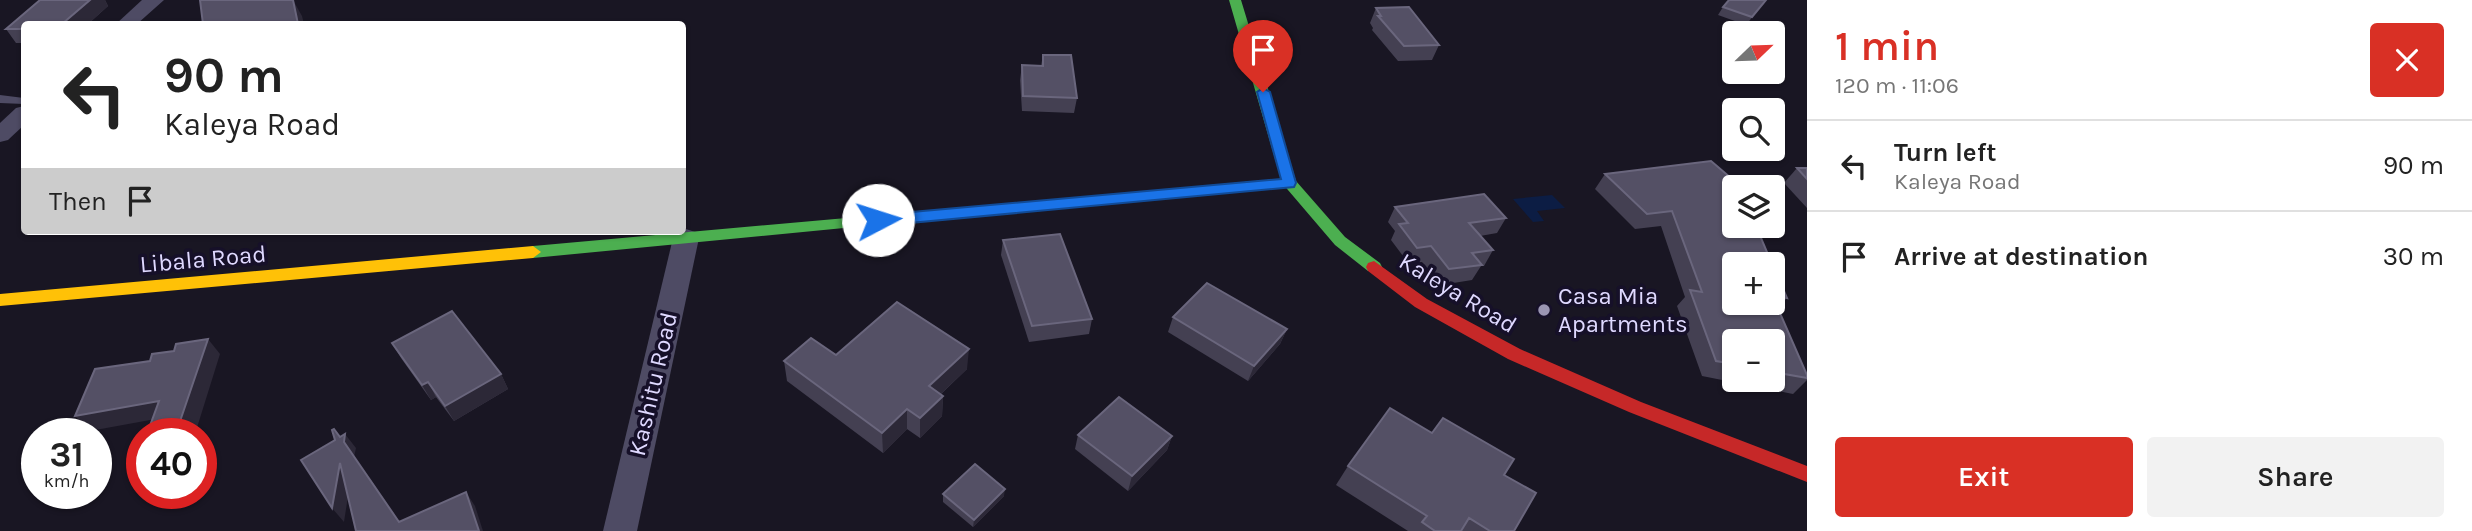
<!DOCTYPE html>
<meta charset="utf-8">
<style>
:root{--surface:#fff;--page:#f2f2f2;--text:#222;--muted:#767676;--line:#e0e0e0;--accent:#d93025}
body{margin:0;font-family:Karla,sans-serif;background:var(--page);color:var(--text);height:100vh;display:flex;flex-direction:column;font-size:26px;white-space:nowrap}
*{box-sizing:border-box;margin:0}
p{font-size:23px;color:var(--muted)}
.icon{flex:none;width:38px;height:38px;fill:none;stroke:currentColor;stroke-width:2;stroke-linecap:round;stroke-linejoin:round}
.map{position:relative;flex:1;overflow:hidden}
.side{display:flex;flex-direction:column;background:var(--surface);width:665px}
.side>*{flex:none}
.top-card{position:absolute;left:21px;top:21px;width:665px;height:214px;border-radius:7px;box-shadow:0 2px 5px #0004;background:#fff;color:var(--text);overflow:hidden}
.needle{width:46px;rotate:67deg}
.tools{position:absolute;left:1722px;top:21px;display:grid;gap:14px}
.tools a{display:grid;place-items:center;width:63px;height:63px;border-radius:7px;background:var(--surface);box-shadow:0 2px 5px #0004;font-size:35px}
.speed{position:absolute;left:21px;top:418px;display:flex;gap:14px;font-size:35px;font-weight:700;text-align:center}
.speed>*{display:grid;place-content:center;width:91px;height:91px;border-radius:50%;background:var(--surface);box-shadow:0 2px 5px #0004;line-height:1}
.speed small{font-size:18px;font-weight:400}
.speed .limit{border:10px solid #d22;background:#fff;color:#111}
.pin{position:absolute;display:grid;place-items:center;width:60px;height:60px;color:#fff;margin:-72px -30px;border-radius:50% 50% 50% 0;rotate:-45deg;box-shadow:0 0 7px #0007}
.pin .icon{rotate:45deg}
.me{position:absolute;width:77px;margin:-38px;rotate:85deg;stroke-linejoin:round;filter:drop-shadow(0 0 5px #0008)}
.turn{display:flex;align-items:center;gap:24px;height:147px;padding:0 28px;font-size:32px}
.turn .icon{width:91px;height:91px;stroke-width:2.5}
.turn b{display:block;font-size:49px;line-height:60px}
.then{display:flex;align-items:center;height:66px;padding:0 28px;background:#0003;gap:14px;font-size:26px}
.round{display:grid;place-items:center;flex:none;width:74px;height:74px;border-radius:7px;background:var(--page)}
.headline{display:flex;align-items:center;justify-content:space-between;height:119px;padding:0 28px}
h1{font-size:42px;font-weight:600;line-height:52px;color:var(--accent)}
.action{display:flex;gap:14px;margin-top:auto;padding:14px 28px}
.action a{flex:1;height:80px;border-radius:7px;background:var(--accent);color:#fff;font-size:28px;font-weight:600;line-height:80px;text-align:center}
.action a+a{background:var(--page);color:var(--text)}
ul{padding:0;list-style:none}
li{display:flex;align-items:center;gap:21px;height:91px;padding:0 28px;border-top:2px solid var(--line)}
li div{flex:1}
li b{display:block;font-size:26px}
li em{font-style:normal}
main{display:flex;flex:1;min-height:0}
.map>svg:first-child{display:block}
</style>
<main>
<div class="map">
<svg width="1807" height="531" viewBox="0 0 1807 531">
<rect width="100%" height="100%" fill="#191623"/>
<polygon fill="#0c1d44" points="1552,195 1565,208 1537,211 1544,221 1533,222 1513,199"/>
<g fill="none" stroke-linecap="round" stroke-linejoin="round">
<polygon fill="#4e4b64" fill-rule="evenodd" points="0,95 24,98 24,104 0,103"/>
<g fill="#4e4b64" fill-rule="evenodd">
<polygon points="142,0 164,0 137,24 116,24"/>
<polygon points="24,106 24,125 8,140 0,142 0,123 16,108"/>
<polygon points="686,229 695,232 699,238 637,531 603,531 673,238 677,232"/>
</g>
<g fill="#4caf50" fill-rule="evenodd">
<polygon points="1229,0 1241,0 1296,181 1345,237 1380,263 1382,267 1380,271 1368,271 1335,245 1282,183"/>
<polygon points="880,215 888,220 885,224 533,258 525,252 533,246"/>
</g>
<g fill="#ffc107" fill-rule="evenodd">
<polygon points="1289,178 1294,180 1296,183 1294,186 880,225 872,220 880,215"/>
<polygon points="533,246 541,252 533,258 0,306 0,294"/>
</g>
<polygon fill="#c62828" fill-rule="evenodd" points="1374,261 1427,299 1520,349 1641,402 1807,466 1807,482 1629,412 1508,359 1415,307 1368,271 1366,267 1368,263"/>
</g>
<g fill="#444052" fill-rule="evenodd">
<polygon points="40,0 105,0 108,6 88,24 24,24 24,43 16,43 6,29"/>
<polygon points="1766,0 1746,25 1718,15 1723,7"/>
<polygon points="1376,8 1439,45 1432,60 1398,61 1372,30 1373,28 1370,23"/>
<polygon points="1043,55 1077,98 1074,113 1022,111 1020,80 1022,65 1041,66"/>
<path d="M 1711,161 L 1734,264 L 1773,303 L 1773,265 L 1787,298 L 1777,308 L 1807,375 L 1807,380 L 1793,394 L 1702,376 L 1677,306 L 1685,297 L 1661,226 L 1635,229 L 1595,189 L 1605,174 ZM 1734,341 L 1773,341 L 1773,380 L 1734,380 Z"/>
<polygon points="1797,168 1807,168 1807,208 1784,183"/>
<polygon points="1395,207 1506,218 1497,233 1480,236 1493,250 1484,266 1481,266 1472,280 1441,285 1422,262 1409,264 1391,240 1395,231 1388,222"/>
<polygon points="1003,240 1092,319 1089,334 1029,342 1001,255"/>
<polygon points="1173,317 1287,329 1280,344 1248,381 1168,332"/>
<polygon points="392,343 501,374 508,389 454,421 436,397 431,400 401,358"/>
<polygon points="836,355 967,369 941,394 943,396 942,416 920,438 907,429 883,453 787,381 784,361"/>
<polygon points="1078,435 1172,436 1167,450 1128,491 1075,449"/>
<polygon points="1348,466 1504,475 1514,531 1408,531 1336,485"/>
<polygon points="943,494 1004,496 973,527 943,502"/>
</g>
<g fill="#2c2837">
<polygon points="90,0 105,0 108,6 88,24 62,24"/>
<polygon points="293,0 302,16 304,24 298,24"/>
<polygon points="1287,329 1280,344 1248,381 1254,366"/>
<polygon points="208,339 220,354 195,434 173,434"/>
<polygon points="969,349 967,369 928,406 929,386"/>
<polygon points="501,374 508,389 454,421 445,406"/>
<polygon points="428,382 436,397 431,400 422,385"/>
<polygon points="943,396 942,416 920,438 920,418"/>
<polygon points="159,401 172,416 90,431 75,416"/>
<polygon points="907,409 907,429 883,453 882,433"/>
<polygon points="345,434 356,448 354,457 344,442"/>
<polygon points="1172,436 1167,450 1128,491 1132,476"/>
<polygon points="340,463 351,477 344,522 332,508"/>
<polygon points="1005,489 1004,496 973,527 974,520"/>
<polygon points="466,492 475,506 483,531 479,531"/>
</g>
<g fill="#545065" stroke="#6a667d" stroke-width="2">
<polygon points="40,0 90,0 62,24 24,24 24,29 6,29"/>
<polygon points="200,0 293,0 298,24 203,24"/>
<polygon points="1729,0 1766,0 1752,17 1723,7"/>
<polygon points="1409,7 1439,45 1404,46 1378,16 1381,16 1376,8"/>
<polygon points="1043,55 1071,55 1077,98 1023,96 1022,65 1043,66"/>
<polygon points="1711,161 1738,184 1739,187 1734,187 1734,226 1756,226 1772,264 1734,264 1734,303 1773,303 1773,297 1807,375 1807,378 1773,372 1773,341 1734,341 1734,364 1716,361 1690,290 1702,292 1672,211 1647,214 1605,174"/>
<polygon points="1797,168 1807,168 1807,179"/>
<polygon points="1484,194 1506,218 1469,223 1493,250 1472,253 1482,265 1449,269 1431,246 1417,248 1399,224 1408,223 1395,207"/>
<polygon points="1060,234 1092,319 1032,326 1003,240"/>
<polygon points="1773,265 1787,298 1773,295"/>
<polygon points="1207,283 1287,329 1254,366 1173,317"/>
<polygon points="897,302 969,349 929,386 943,396 920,418 907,409 882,433 784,361 811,338 836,355"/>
<polygon points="452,311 501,374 445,406 428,382 422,385 392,343"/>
<polygon points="208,339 176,433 147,434 159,401 75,416 95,369 150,361 152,354 174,351 176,344"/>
<polygon points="1119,397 1172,436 1132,476 1078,435"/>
<polygon points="1390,408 1432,433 1443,418 1514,459 1504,475 1536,493 1514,531 1490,531 1469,518 1461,531 1435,531 1422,522 1427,516 1348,466"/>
<polygon points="334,429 340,437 345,434 344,442 399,522 466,492 479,531 356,531 340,463 332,508 301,460 335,440 332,430"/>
<polygon points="975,464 1005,489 974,520 943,494"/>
</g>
<polygon fill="#1a73e8" stroke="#114b97" stroke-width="2" points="1263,88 1270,92 1296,183 1294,187 878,226 870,220 878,215 1281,179 1257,92"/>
<circle fill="#9a95b2" stroke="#161029" stroke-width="2.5" cx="1544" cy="310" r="7"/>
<g text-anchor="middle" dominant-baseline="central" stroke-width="7" stroke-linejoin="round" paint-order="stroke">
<g font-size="24" fill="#dfd9ff" stroke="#161029">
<text transform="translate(203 259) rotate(-5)">Libala Road</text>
<text transform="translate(1458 293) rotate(31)">Kaleya Road</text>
<text transform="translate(653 384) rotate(-77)">Kashitu Road</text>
</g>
<g font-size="24" fill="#dfd9ff" stroke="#161029" text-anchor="start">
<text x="1558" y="296">Casa Mia<tspan x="1558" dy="28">Apartments</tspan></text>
</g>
</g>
</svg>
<div class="tools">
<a><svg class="needle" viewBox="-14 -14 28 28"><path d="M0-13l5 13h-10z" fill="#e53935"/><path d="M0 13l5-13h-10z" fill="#767676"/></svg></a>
<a><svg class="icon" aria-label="search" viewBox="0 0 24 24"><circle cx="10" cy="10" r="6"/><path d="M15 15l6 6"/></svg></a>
<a><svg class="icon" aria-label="layers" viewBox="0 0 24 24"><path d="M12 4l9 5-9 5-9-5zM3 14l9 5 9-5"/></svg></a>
<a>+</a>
<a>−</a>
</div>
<div class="speed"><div>31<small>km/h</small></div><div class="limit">40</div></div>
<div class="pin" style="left:1263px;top:92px;background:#d93025"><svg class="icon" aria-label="arrive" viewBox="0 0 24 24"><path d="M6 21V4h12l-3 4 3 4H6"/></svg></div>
<svg class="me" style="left:878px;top:220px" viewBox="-20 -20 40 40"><circle r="19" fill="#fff"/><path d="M0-13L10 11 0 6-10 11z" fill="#1a73e8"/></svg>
<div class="top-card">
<div class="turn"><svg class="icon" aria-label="left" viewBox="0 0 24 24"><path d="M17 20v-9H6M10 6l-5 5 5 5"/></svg><div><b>90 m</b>Kaleya Road</div></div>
<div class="then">Then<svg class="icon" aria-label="arrive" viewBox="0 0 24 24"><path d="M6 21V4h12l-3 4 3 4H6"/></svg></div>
</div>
</div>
<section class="side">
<div class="headline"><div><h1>1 min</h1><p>120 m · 11:06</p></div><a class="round" style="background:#d93025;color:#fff"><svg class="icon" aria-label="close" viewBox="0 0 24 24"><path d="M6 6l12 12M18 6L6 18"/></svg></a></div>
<ul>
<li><svg class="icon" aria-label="left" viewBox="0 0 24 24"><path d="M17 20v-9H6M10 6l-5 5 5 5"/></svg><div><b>Turn left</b><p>Kaleya Road</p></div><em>90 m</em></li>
<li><svg class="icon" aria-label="arrive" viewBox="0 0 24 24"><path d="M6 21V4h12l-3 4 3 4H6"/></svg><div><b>Arrive at destination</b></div><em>30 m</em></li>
</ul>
<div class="action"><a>Exit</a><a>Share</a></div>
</section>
</main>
